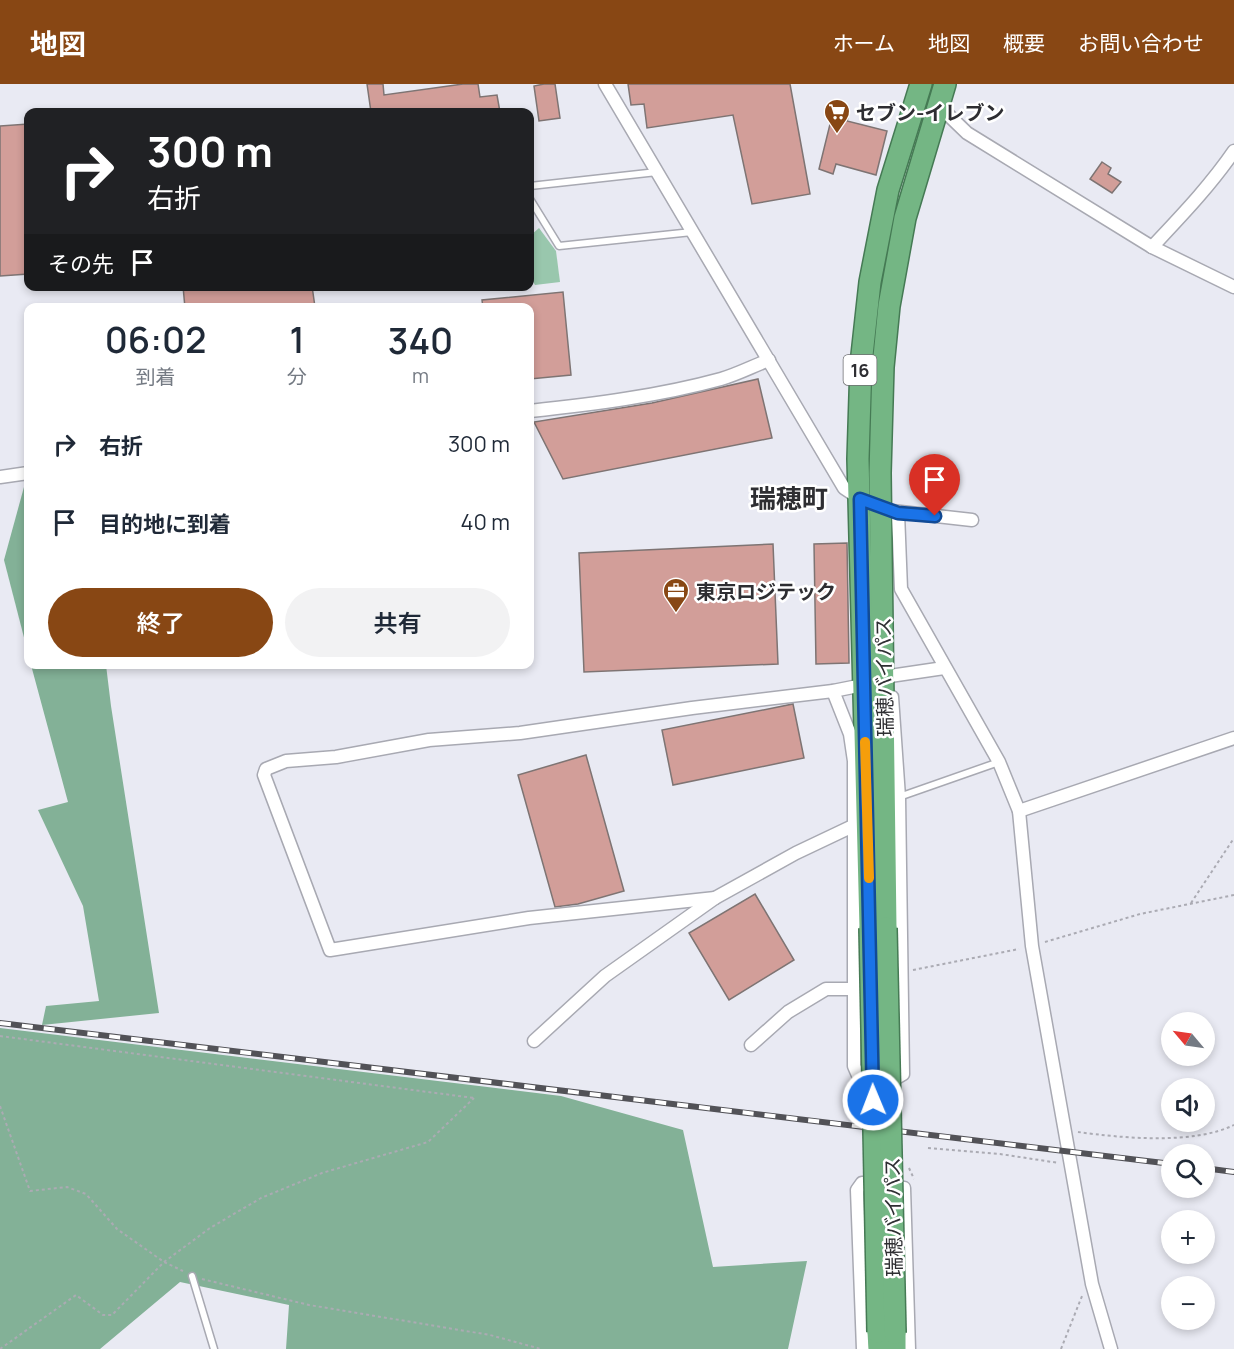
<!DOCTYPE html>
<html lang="ja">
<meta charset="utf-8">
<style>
:root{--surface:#fff;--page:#f2f2f3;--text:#1f2937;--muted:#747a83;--accent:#884714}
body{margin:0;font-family:Manrope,"Noto Sans JP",sans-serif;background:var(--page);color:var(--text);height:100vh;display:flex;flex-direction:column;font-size:22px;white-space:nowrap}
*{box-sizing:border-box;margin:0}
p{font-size:20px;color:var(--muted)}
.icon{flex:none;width:33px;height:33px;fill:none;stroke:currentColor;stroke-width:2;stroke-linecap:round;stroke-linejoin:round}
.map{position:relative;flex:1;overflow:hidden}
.drawer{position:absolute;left:24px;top:219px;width:510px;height:366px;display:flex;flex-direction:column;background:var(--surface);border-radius:12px;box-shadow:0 3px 9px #0003}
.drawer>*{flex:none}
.top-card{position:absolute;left:24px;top:24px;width:510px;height:183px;border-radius:12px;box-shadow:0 3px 9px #0003;background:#202124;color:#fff;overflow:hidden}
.needle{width:39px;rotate:299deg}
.tools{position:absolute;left:1161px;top:928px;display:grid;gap:12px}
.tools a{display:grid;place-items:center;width:54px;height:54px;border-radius:50%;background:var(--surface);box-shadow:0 3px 9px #0003;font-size:30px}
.pin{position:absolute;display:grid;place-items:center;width:51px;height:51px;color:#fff;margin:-62px -26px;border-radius:50% 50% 50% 0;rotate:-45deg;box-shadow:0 0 6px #0007}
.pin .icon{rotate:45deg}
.me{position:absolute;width:66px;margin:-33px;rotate:359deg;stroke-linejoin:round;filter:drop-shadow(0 0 4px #0008)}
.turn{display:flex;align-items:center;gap:21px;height:126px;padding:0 24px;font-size:27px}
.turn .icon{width:78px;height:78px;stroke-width:2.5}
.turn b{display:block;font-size:42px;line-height:51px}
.then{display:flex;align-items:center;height:57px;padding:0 24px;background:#0003;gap:12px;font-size:22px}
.eta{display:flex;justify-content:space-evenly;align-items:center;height:102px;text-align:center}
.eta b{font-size:36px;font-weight:600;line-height:42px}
.action{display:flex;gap:12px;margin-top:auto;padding:12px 24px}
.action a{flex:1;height:69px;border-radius:36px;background:var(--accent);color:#fff;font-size:24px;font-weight:600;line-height:69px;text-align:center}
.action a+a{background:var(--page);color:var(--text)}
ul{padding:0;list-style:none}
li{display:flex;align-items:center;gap:18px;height:78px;padding:0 24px}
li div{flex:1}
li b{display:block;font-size:22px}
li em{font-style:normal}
header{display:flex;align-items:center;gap:36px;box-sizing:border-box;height:84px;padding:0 30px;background:var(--accent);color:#fff}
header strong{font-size:28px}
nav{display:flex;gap:33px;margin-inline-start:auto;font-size:21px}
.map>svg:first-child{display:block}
</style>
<header>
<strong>地図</strong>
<nav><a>ホーム</a><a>地図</a><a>概要</a><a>お問い合わせ</a></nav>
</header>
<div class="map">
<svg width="1234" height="1265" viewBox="0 0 1234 1265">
<rect width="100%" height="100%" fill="#e9eaf3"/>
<polygon fill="#99c7ad" points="539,144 556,167 560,198 535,201 530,192 530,152"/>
<g fill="#83b197">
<polygon points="28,402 28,569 4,476 24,403"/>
<polygon points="31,581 106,581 111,622 159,929 42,941 46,922 99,917 83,822 38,726 68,718"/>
<polygon points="0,944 561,1012 683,1046 713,1183 807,1177 788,1265 286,1265 289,1221 180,1198 100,1265 0,1265"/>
</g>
<g fill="#d29e99" stroke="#7e7473" stroke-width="1.5">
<polygon points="367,0 383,0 384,11 463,0 478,0 480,13 497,11 500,28 371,28"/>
<polygon points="544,0 555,0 560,34 539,37 534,2"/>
<polygon points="628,0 790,0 810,110 752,120 733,31 647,44 644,20 631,21"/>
<polygon points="839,28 849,30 847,37 887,47 876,91 836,80 833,90 819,85 832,32"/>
<polygon points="28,40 28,190 0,192 0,42"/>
<polygon points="1102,78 1111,84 1108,90 1121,98 1112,109 1090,95"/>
<polygon points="183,202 312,202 315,223 185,224"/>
<polygon points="563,208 571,291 530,295 530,224 483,224 482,216"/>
<polygon points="758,295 772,354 563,395 534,338 652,319"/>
<polygon points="847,459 849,579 816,580 814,460"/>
<polygon points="773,460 778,580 584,588 579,469"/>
<polygon points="793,620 804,674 673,701 662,646"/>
<polygon points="586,671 624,807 578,820 555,823 518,691"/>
<polygon points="755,810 794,876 729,916 689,849"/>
</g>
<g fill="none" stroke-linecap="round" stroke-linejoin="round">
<defs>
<g id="service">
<polyline points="530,102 657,88"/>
<polyline points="530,115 559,162 692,148"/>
<polyline points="899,713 999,678"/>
<polyline points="192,1192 214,1265"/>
</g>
<g id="minor">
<polyline points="605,0 844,404 862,416"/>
<polyline points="938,21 967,49 1152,163 1234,203"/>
<path d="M 1152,163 C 1181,132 1210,102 1234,67"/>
<path d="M 530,327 C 594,320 659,312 721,295 C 738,290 753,282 769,276"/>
<polyline points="0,393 28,389"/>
<polyline points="892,427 972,436"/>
<polyline points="898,429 901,505 999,678 1019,727 1032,862 1092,1200 1111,1265"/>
<polyline points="890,592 944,584"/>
<polyline points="833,607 850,650 854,677 854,982 861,998 886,1000 903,990 899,713 892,613"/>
<polyline points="1019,727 1234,654"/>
<polyline points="715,814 529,834 330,866 264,691 266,685 286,677 336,673 429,656 520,649 692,624 833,607 863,601"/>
<polyline points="534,957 605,892 715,814 796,769 855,741"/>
<polyline points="751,961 788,928 826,905 854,905"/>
<polyline points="863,1265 857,1106 862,1099 904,1104 909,1265"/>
</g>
<g id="trunk">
<polyline points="870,844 858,375 861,280 870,198 888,106 921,0"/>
<polyline points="886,844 880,389 883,283 889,222 905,134 945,0"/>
<polyline points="878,1248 879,1265"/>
<polyline points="895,1249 895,1265"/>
</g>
</defs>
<use href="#service" stroke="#a8a9b2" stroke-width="9"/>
<use href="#minor" stroke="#a8a9b2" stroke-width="15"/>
<use href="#trunk" stroke="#457a54" stroke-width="24"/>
<g stroke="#ababb3" stroke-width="2" stroke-dasharray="3 3" stroke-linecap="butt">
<polyline points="1191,819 1234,754"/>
<polyline points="1045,858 1140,830 1234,811"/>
<polyline points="913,886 1019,865"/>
<polyline points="0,952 474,1014"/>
<polyline points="0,1022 30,1107 67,1103 86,1110 117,1145 164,1178 183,1187"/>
<path d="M 1078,1048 C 1122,1054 1193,1061 1234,1041"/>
<polyline points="928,1064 1000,1070 1059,1079"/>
<polyline points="909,1084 914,1095"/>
<polyline points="202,1195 309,1221 490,1251 541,1265"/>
<polyline points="0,1265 76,1211 103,1231 112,1231 164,1178 210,1144 261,1114 322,1089 428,1058 474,1014"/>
<polyline points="1061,1265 1082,1212"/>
</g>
<use href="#service" stroke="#fff" stroke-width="6"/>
<use href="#minor" stroke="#fff" stroke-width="12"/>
<use href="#trunk" stroke="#74b684" stroke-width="21"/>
<defs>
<g id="rail">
<polyline points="0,939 1172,1080"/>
<polyline points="1204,1084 1234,1088"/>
</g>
</defs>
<use href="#rail" stroke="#525257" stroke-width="6"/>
<use href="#rail" stroke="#fff" stroke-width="4" stroke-dasharray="11" stroke-linecap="butt"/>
<defs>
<g id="trunk-bridge">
<polyline points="870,844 878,1248"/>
<polyline points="886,844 895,1249"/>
</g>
</defs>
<use href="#trunk-bridge" stroke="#457a54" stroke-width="24" stroke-linecap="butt"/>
<use href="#trunk-bridge" stroke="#74b684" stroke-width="21"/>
</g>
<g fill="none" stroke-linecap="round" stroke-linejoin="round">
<defs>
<polyline id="route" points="873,1016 860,415 898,429 935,432"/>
</defs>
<use href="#route" stroke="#114b97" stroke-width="15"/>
<use href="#route" stroke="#1a73e8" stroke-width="10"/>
<polyline stroke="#f59e0b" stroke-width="10" points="865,658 869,794"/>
</g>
<defs>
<symbol id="supermarket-pin" viewBox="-11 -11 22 30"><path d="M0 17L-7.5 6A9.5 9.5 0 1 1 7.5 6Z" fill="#884714" stroke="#fff"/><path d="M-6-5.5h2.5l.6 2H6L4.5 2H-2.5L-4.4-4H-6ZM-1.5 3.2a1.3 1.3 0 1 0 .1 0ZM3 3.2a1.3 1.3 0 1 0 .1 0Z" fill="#fff"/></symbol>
<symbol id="office-pin" viewBox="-11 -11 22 30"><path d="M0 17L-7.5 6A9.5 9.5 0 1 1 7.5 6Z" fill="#884714" stroke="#fff"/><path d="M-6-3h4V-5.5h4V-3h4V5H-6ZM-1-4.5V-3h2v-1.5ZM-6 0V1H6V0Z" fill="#fff"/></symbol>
</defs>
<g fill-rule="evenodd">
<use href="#supermarket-pin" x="822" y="13" width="30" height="40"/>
<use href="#office-pin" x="661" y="492" width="30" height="40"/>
</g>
<g text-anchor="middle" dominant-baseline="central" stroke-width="5" stroke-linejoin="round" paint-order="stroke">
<rect fill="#fff" stroke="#6d6d70" stroke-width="1.5" x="843.5" y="271" width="33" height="30" rx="4.5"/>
<g font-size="18" font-weight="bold" fill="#2e2e32">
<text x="860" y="286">16</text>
</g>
<g font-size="20" font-weight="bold" fill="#2e2e32" stroke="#fff" text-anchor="start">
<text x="856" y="28">セブン-イレブン</text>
<text x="696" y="507">東京ロジテック</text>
</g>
<g font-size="20" fill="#2e2e32" stroke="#fff">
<text transform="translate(884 593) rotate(-91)">瑞穂バイパス</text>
<text transform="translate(893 1133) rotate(-91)">瑞穂バイパス</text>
</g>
<g font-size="26" font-weight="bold" fill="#2e2e32" stroke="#fff">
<text x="789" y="414">瑞穂町</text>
</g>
</g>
</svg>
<div class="tools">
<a><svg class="needle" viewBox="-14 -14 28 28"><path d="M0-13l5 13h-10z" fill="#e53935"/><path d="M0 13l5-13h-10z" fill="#747a83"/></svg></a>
<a><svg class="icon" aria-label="sound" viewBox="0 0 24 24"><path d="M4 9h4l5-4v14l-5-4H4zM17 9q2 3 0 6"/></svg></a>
<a><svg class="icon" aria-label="search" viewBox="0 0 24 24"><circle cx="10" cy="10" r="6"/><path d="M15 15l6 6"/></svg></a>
<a>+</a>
<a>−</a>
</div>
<div class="pin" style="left:935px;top:432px;background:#d93025"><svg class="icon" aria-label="arrive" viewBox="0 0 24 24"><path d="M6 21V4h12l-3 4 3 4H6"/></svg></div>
<svg class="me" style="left:873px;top:1016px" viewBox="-20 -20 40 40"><circle r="17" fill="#1a73e8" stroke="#fff" stroke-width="3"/><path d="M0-11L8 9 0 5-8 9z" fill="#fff"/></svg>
<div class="top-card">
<div class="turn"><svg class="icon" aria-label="right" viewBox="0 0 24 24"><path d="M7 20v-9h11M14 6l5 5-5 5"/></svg><div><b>300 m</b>右折</div></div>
<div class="then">その先<svg class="icon" aria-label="arrive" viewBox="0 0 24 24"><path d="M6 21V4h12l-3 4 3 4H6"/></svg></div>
</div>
<section class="drawer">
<div class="eta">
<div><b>06:02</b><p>到着</p></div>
<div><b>1</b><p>分</p></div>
<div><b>340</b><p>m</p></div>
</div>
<ul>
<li><svg class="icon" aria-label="right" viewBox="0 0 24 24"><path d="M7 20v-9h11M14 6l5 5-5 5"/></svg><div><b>右折</b></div><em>300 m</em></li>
<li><svg class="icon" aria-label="arrive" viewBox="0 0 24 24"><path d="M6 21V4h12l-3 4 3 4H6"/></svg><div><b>目的地に到着</b></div><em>40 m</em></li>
</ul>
<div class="action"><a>終了</a><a>共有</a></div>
</section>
</div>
